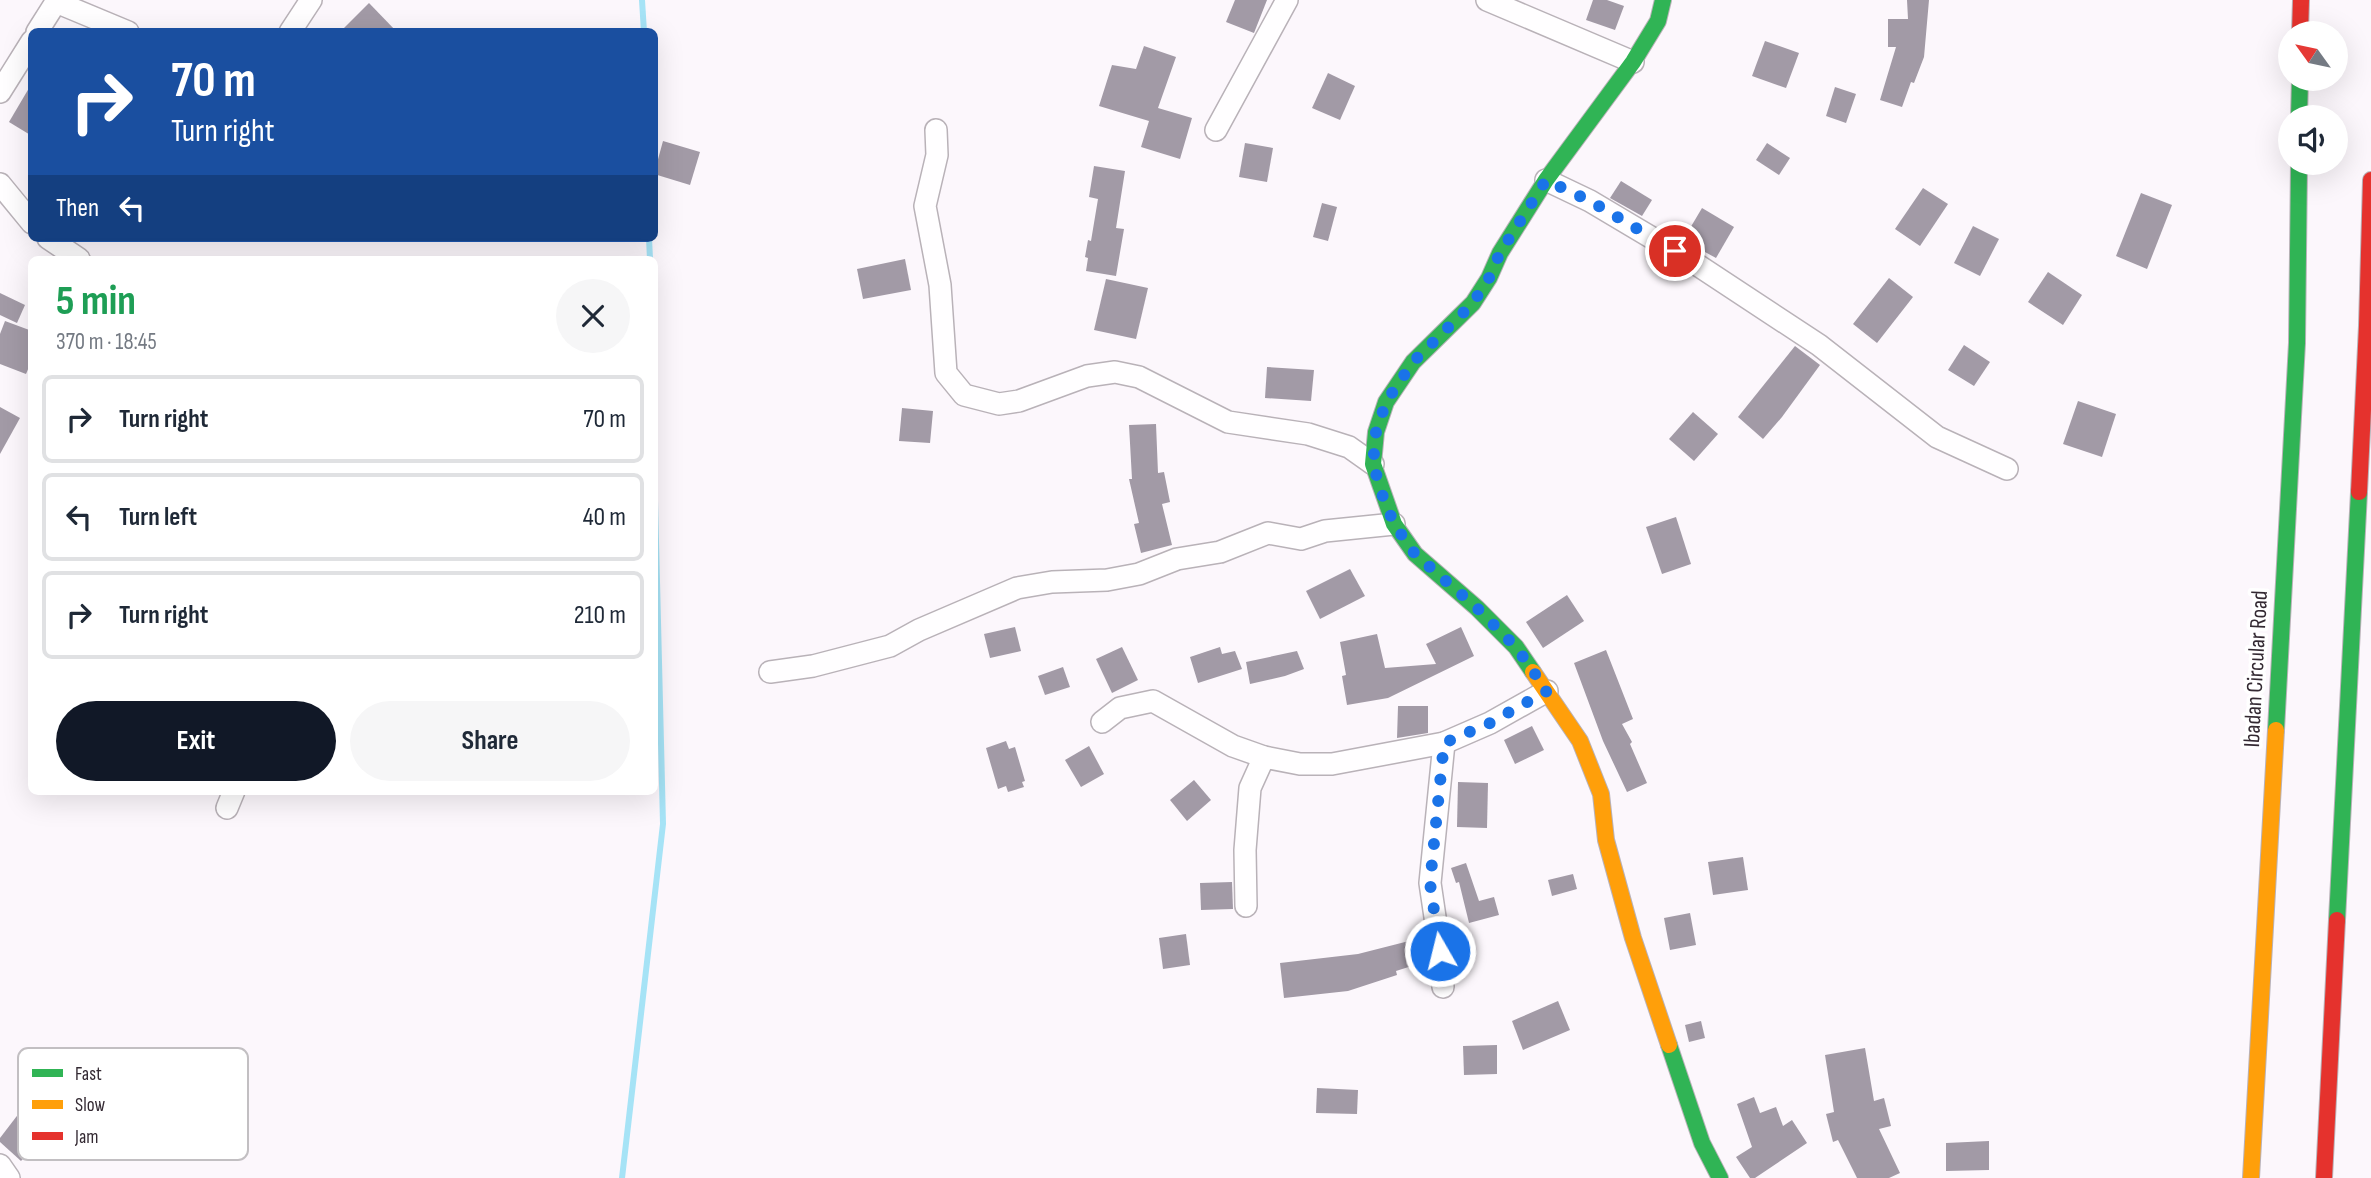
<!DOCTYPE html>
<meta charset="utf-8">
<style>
:root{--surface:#fff;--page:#f6f6f7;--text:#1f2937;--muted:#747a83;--line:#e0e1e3;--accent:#111827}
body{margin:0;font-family:"Sofia Sans Condensed",sans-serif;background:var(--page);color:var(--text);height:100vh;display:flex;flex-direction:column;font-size:26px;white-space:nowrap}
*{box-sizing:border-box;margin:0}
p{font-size:23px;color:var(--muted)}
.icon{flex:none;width:38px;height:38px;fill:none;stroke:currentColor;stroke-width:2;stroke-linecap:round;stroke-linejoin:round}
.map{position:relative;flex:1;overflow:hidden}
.side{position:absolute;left:28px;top:256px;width:630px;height:539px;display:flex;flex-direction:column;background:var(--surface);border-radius:10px;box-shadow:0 7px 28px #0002}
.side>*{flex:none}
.banner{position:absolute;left:28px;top:28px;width:630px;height:214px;border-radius:10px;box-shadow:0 7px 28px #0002;background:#1a4fa0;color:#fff;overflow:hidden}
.needle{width:46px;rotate:303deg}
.controls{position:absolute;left:2278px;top:21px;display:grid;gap:14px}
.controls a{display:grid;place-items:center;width:70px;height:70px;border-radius:50%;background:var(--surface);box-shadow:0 7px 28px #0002;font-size:35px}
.pin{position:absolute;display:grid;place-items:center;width:60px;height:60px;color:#fff;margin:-30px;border:4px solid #fff;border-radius:50%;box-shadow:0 2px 7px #0007}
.me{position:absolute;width:77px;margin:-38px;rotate:352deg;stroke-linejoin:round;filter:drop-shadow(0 0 5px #0008)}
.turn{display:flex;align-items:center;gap:24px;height:147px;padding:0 28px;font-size:32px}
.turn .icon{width:91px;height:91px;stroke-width:2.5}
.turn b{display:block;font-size:49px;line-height:60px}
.then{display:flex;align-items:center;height:66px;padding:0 28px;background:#0003;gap:14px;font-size:26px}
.round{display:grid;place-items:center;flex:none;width:74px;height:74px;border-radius:37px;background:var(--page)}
.summary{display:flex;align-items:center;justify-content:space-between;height:119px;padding:0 28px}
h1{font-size:42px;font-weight:700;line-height:52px;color:#1e9e55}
.button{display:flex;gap:14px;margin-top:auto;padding:14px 28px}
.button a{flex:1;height:80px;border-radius:42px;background:var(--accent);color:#fff;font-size:28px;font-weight:700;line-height:80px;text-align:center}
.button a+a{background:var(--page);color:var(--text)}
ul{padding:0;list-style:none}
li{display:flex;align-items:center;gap:21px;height:88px;margin:0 14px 10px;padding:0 14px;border:4px solid var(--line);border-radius:10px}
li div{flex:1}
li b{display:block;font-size:26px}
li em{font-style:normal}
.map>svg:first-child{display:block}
</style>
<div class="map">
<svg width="2371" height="1178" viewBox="0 0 2371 1178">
<rect width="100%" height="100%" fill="#fcf7fc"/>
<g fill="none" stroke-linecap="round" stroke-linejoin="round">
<g stroke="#a6e3f6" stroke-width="6">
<polyline points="642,0 644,32"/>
<polyline points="649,238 650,259"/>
<polyline points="622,1178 663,824 654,460"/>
</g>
</g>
<g fill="#a29aa6">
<polygon points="1235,0 1267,0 1254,33 1226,22"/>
<polygon points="1593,0 1607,0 1624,6 1615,30 1586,20"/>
<polygon points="1907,0 1929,0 1924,57 1914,83 1911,82 1902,107 1880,100 1896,47 1888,47 1888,19 1908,19"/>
<polygon points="369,3 397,32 340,32"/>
<polygon points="1765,41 1799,53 1786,88 1752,76"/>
<polygon points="1144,46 1176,57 1158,108 1192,118 1180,159 1141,147 1149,121 1099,106 1112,65 1136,69"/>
<polygon points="1328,73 1355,86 1340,120 1312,108"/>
<polygon points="32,83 32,136 9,122"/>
<polygon points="1835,87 1856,94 1846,123 1826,116"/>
<polygon points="663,141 700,152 690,185 654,174"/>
<polygon points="1245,143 1273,148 1267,182 1239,177"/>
<polygon points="1767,143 1790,158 1779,175 1756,160"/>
<polygon points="1094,166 1125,171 1116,228 1124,229 1116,276 1086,271 1088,258 1085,257 1088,240 1091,241 1098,199 1089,197"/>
<polygon points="1621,181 1652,200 1642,216 1610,198"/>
<polygon points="1923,188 1948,204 1920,246 1895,229"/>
<polygon points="2141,193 2172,205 2147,269 2116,256"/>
<polygon points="1322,203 1337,207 1328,241 1313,237"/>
<polygon points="1702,208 1734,227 1716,258 1683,240"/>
<polygon points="1973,226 1999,239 1980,276 1954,263"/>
<polygon points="905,259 911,290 863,299 857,269"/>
<polygon points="2048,272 2082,295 2063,325 2028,302"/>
<polygon points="1889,278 1913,297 1877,343 1853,324"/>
<polygon points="1106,279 1148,288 1136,339 1094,330"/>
<polygon points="0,293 25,305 17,323 0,315"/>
<polygon points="5,321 32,331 32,360 26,374 0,364 0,334"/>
<polygon points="1964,345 1990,362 1974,386 1948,370"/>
<polygon points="1795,346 1820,365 1782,417 1763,439 1738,417"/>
<polygon points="1267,367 1314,370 1311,401 1265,398"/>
<polygon points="2078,401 2116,414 2102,457 2063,444"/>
<polygon points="0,407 20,418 0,454"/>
<polygon points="902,408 933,411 930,443 899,441"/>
<polygon points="1693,412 1718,434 1694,461 1669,439"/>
<polygon points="1156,424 1158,473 1164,472 1170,502 1162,504 1172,545 1141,553 1134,524 1139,523 1129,479 1132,479 1129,425"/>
<polygon points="1676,517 1691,564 1662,574 1646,527"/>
<polygon points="1350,569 1365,596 1320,619 1306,591"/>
<polygon points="1567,595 1584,621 1543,648 1526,622"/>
<polygon points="1015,627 1021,651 990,658 984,634"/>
<polygon points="1461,627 1474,656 1388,698 1347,705 1342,676 1346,675 1340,642 1377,634 1385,668 1436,664 1426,644"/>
<polygon points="1122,647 1138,680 1112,693 1096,659"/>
<polygon points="1220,647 1222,654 1235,651 1242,669 1198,683 1190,657"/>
<polygon points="1606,650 1633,719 1622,724 1632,742 1630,744 1647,783 1627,792 1603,741 1574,663"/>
<polygon points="1297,651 1304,669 1285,676 1250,684 1246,662"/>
<polygon points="1063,667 1070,687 1045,695 1038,676"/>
<polygon points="1398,706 1428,706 1428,733 1397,738"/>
<polygon points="1532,726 1544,750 1515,764 1504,740"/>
<polygon points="1006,741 1009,749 1015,747 1025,781 1022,782 1024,787 1008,792 1006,786 998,789 986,748"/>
<polygon points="1089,746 1104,774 1081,787 1065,760"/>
<polygon points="1194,780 1211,800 1187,821 1170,800"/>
<polygon points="1458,782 1488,783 1487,828 1457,827"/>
<polygon points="1743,857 1748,890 1713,895 1708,862"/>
<polygon points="1466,863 1479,901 1494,897 1499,915 1469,923 1459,882 1456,883 1451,868"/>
<polygon points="1573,874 1577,889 1552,896 1548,880"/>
<polygon points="1232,882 1233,909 1201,910 1200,883"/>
<polygon points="1690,913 1696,945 1670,950 1664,918"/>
<polygon points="1186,934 1190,965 1163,969 1159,938"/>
<polygon points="1409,941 1418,964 1396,971 1397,975 1348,991 1284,998 1280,963 1358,954"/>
<polygon points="1558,1001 1570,1030 1523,1050 1512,1021"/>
<polygon points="1701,1021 1705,1038 1689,1042 1685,1025"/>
<polygon points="1497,1045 1497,1074 1464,1075 1463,1046"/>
<polygon points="1865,1048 1874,1101 1884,1098 1891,1126 1879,1129 1900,1173 1889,1178 1857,1178 1838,1140 1833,1142 1826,1114 1834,1112 1825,1055"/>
<polygon points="1317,1088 1358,1090 1357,1114 1316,1113"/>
<polygon points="1754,1097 1760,1113 1776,1107 1783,1126 1792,1120 1807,1143 1755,1178 1750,1178 1736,1157 1752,1147 1737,1104"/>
<polygon points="23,1108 49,1129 21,1161 0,1142 0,1138"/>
<polygon points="1989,1141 1989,1170 1946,1171 1946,1143"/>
</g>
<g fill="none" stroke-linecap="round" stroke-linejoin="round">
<defs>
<g id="street">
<polyline points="1487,0 1633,62"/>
<polyline points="37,32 56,2 128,32"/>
<polyline points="290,32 311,0"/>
<polyline points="0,92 32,41"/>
<polyline points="936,130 937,155 925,206 940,285 946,373 964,395 999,404 1019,401 1087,376 1115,372 1139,377 1228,422 1308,434 1349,447 1373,464"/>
<polyline points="1216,130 1287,0"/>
<polyline points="1546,180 1590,201 1696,264 1819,345 1937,437 2007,469"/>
<polyline points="0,184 32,223"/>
<polyline points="48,238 79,259"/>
<polyline points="770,672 813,666 890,646 919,630 1017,588 1052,582 1107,580 1139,574 1177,559 1220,552 1268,533 1301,539 1325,531 1394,524"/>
<polyline points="1102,722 1120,708 1153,701 1233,746 1264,757 1300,764 1332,764 1444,743 1490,723 1547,691"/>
<polyline points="227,808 234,791"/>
<polyline points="1246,906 1245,850 1250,788 1264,757"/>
<polyline points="1443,987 1440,951 1430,883 1444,743"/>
<polyline points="0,1165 9,1178"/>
</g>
<g id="fast">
<polyline points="2299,117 2300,79"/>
<polyline points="1533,672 1516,647 1477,608 1415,554 1394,524 1373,464 1376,432 1386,402 1413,362 1473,303 1489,278 1500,253 1546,180 1633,62 1658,21 1663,0"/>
<polyline points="2276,730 2297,343 2299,163"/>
<polyline points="2337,920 2359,492"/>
<polyline points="1669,1045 1702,1143 1720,1178"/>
</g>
<g id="slow">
<polyline points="1533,672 1580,741 1601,794 1606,840 1633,938 1669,1045"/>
<polyline points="2251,1178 2276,730"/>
</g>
<g id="jam">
<polyline points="2300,33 2301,0"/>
<polyline points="2359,492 2367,326 2371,180"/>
<polyline points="2324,1178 2337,920"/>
</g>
</defs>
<use href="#street" stroke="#b9b2b8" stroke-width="24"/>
<use href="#fast" stroke="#b9b2b8" stroke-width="18"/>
<use href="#slow" stroke="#b9b2b8" stroke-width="18"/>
<use href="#jam" stroke="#b9b2b8" stroke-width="18"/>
<use href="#street" stroke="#fffeff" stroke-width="21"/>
<use href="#fast" stroke="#30b455" stroke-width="16"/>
<use href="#slow" stroke="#ff9f0a" stroke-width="16"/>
<use href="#jam" stroke="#e5322d" stroke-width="16"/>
</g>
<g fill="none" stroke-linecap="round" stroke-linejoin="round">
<polyline stroke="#1a73e8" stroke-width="12" stroke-dasharray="0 21.6" points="1440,951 1430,883 1444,743 1490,723 1547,691 1516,647 1477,608 1415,554 1394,524 1383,497 1373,464 1376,432 1386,402 1413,362 1473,303 1489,278 1500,253 1546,180 1590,201 1675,251"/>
</g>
<g text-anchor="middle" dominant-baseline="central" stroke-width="7" stroke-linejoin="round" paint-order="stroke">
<g font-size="23" fill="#332932" stroke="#fff">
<text transform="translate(2256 669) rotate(-87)">Ibadan Circular Road</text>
</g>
</g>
<rect x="18" y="1048" width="230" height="112" rx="10" fill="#fff" stroke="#c2bfc2" stroke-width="2"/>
<rect x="32" y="1069" width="31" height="8" fill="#30b455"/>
<rect x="32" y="1100" width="31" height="9" fill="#ff9f0a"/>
<rect x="32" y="1132" width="31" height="8" fill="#e5322d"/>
<g font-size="19" fill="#332932">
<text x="75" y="1080">Fast</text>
<text x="75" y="1111">Slow</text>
<text x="75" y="1143">Jam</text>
</g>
</svg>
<div class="controls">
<a><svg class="needle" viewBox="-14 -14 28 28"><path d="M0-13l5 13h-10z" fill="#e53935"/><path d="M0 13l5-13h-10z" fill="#747a83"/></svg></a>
<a><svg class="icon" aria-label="sound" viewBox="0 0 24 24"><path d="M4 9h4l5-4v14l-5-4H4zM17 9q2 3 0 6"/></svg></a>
</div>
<div class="pin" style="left:1675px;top:251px;background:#d93025"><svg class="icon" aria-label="arrive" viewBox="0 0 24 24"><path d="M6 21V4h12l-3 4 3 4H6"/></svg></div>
<svg class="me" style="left:1440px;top:951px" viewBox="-20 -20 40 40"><circle r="17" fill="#1a73e8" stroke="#fff" stroke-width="3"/><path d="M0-11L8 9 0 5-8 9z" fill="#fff"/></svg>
<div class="banner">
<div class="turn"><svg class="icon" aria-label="right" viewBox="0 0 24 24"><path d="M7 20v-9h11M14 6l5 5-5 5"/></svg><div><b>70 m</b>Turn right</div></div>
<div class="then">Then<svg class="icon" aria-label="left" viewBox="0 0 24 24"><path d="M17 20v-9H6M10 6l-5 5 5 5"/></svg></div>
</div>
<section class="side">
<div class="summary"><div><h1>5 min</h1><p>370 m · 18:45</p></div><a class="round"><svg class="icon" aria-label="close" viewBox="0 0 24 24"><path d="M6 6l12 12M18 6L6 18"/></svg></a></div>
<ul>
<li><svg class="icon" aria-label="right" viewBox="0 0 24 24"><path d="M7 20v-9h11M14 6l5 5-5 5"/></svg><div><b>Turn right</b></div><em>70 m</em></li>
<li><svg class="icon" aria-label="left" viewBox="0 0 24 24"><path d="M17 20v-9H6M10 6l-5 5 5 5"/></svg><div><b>Turn left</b></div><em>40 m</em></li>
<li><svg class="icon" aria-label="right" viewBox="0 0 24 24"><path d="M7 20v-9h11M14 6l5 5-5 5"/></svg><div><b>Turn right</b></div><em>210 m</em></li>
</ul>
<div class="button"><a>Exit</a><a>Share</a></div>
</section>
</div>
